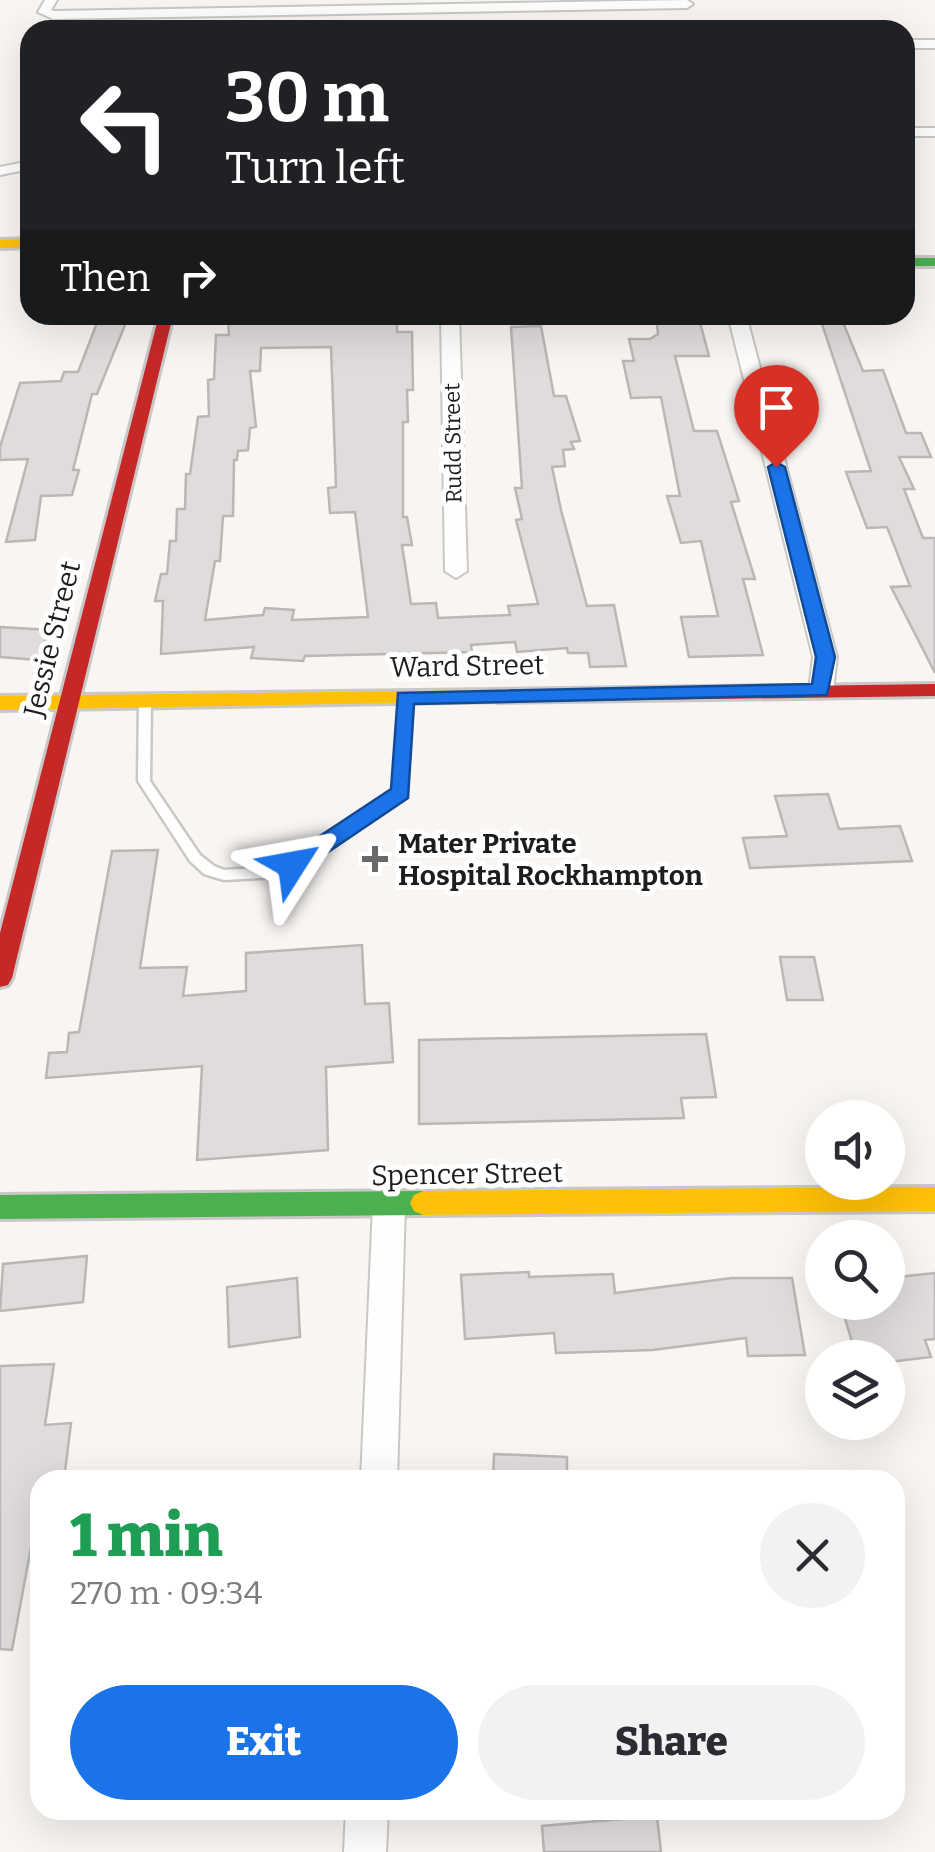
<!DOCTYPE html>
<meta charset="utf-8">
<style>
:root{--surface:#fff;--page:#f2f2f3;--text:#2b2b33;--muted:#7c7c81;--accent:#1a73e8}
body{margin:0;font-family:Bitter,serif;background:var(--page);color:var(--text);height:100vh;display:flex;flex-direction:column;font-size:38px;white-space:nowrap}
*{box-sizing:border-box;margin:0}
p{font-size:32px;color:var(--muted)}
.icon{flex:none;width:55px;height:55px;fill:none;stroke:currentColor;stroke-width:2;stroke-linecap:round;stroke-linejoin:round}
.map{position:relative;flex:1;overflow:hidden}
.side{position:absolute;left:30px;top:1470px;width:875px;height:350px;display:flex;flex-direction:column;background:var(--surface);border-radius:30px;box-shadow:0 10px 40px #0002}
.side>*{flex:none}
.hud{position:absolute;left:20px;top:20px;width:895px;height:305px;border-radius:30px;box-shadow:0 10px 40px #0002;background:#202124;color:#fff;overflow:hidden}
.tools{position:absolute;left:805px;top:1100px;display:grid;gap:20px}
.tools a{display:grid;place-items:center;width:100px;height:100px;border-radius:50%;background:var(--surface);box-shadow:0 10px 40px #0002;font-size:50px}
.pin{position:absolute;display:grid;place-items:center;width:85px;height:85px;color:#fff;margin:-102px -42px;border-radius:50% 50% 50% 0;rotate:-45deg;box-shadow:0 0 10px #0007}
.pin .icon{rotate:45deg}
.me{position:absolute;width:110px;margin:-55px;rotate:56deg;stroke-linejoin:round;filter:drop-shadow(0 0 8px #0008)}
.turn{display:flex;align-items:center;gap:35px;height:210px;padding:0 40px;font-size:45px}
.turn .icon{width:130px;height:130px;stroke-width:2.5}
.turn b{display:block;font-size:70px;line-height:85px}
.then{display:flex;align-items:center;height:95px;padding:0 40px;background:#0003;gap:20px;font-size:38px}
.round{display:grid;place-items:center;flex:none;width:105px;height:105px;border-radius:52px;background:var(--page)}
.overview{display:flex;align-items:center;justify-content:space-between;height:170px;padding:0 40px}
h1{font-size:60px;font-weight:800;line-height:75px;color:#1e9e55}
.primary-button{display:flex;gap:20px;margin-top:auto;padding:20px 40px}
.primary-button a{flex:1;height:115px;border-radius:60px;background:var(--accent);color:#fff;font-size:40px;font-weight:800;line-height:115px;text-align:center}
.primary-button a+a{background:var(--page);color:var(--text)}
.map>svg:first-child{display:block}
</style>
<div class="map">
<svg width="935" height="1852" viewBox="0 0 935 1852">
<rect width="100%" height="100%" fill="#f8f5f3"/>
<g fill="#dfdcdb" stroke="#bab8b6" stroke-width="2.5" fill-rule="evenodd">
<polygon points="100,315 129,315 97,394 92,394 73,470 79,470 72,495 41,496 35,540 6,542 28,459 0,460 0,447 20,383 61,381 64,372 78,372"/>
<path d="M 228,315 L 397,316 L 397,332 L 412,332 L 413,390 L 407,390 L 408,422 L 403,422 L 403,517 L 407,517 L 412,545 L 402,545 L 411,604 L 436,603 L 438,618 L 510,615 L 508,606 L 538,604 L 516,520 L 522,519 L 515,488 L 522,488 L 511,327 L 541,326 L 554,396 L 566,396 L 580,441 L 571,442 L 574,449 L 563,450 L 565,466 L 552,467 L 561,510 L 587,606 L 614,605 L 626,666 L 590,667 L 588,653 L 568,653 L 567,648 L 517,652 L 515,642 L 471,645 L 472,652 L 305,656 L 303,661 L 251,658 L 254,647 L 161,654 L 163,601 L 155,601 L 161,574 L 167,574 L 170,541 L 176,541 L 177,509 L 185,509 L 186,474 L 190,474 L 198,417 L 209,416 L 208,380 L 214,379 L 216,335 L 229,335 ZM 331,347 L 336,487 L 328,488 L 330,513 L 355,512 L 368,617 L 292,620 L 294,610 L 265,608 L 263,615 L 205,620 L 215,561 L 220,561 L 223,516 L 233,516 L 234,460 L 237,460 L 238,451 L 248,450 L 250,428 L 256,427 L 250,371 L 260,371 L 261,348 Z"/>
<polygon points="656,315 698,315 709,356 675,356 694,431 717,431 739,501 731,502 755,579 743,579 763,655 689,657 681,617 718,616 701,541 681,543 667,496 680,496 661,397 631,398 623,361 634,361 629,339 650,339 658,334"/>
<polygon points="819,315 840,315 863,371 883,370 906,433 921,433 931,457 899,457 914,489 904,489 923,538 935,538 935,673 891,587 910,586 887,527 867,528 846,472 871,471"/>
<polygon points="0,627 50,630 36,660 0,657"/>
<polygon points="828,794 839,829 900,826 912,861 750,868 743,838 787,836 775,796"/>
<polygon points="158,850 140,968 187,967 183,996 246,991 246,953 362,945 365,1004 389,1003 393,1062 326,1067 328,1150 197,1160 202,1066 46,1078 49,1053 67,1052 69,1033 79,1032 112,851"/>
<polygon points="780,957 814,957 823,1000 787,1000"/>
<polygon points="706,1034 716,1097 681,1098 684,1118 419,1124 419,1040"/>
<polygon points="87,1256 83,1302 0,1311 3,1264"/>
<polygon points="529,1272 529,1277 613,1274 615,1293 732,1278 792,1278 805,1355 748,1356 746,1338 653,1350 556,1353 554,1333 465,1339 461,1275"/>
<polygon points="935,1273 935,1339 925,1340 931,1357 888,1362 888,1358 857,1358 840,1302 888,1302 888,1278"/>
<polygon points="297,1278 300,1337 229,1347 227,1287"/>
<polygon points="54,1364 45,1425 71,1423 64,1480 40,1480 40,1531 34,1531 12,1650 0,1649 0,1366"/>
<polygon points="494,1454 567,1457 567,1480 493,1480"/>
<polygon points="657,1816 661,1852 544,1852 542,1826"/>
</g>
<g fill="none" stroke-linecap="round" stroke-linejoin="round">
<defs>
<polygon id="lane" points="405,693 411,697 405,795 298,869 276,877 224,880 204,874 190,861 138,781 139,702 145,698 151,702 150,781 200,855 214,866 224,870 275,867 288,861 395,790 399,697"/>
<g id="street">
<polygon points="45,0 57,0 51,10 54,11 687,0 693,4 687,8 53,19 38,12"/>
<rect x="905" y="40" width="30" height="8"/>
<rect x="905" y="128" width="30" height="8"/>
<polygon points="30,161 30,169 0,175 0,167"/>
<polygon points="441,315 459,315 467,571 456,578 445,571"/>
<polygon points="728,315 746,315 837,657 833,690 821,698 809,690 813,657"/>
<polygon points="389,1190 400,1195 405,1205 397,1480 361,1480 373,1205 378,1195"/>
<polygon points="346,1810 388,1810 386,1852 344,1852"/>
</g>
<g id="fast">
<rect x="905" y="258" width="30" height="8"/>
<polygon points="423,1191 432,1195 436,1203 432,1211 423,1215 0,1219 0,1195"/>
</g>
<g id="slow">
<polygon points="30,239 30,247 0,248 0,240"/>
<polygon points="498,690 505,691 508,696 505,701 0,710 0,696"/>
<polygon points="935,1187 935,1211 423,1215 414,1211 410,1203 414,1195 423,1191"/>
</g>
<g id="jam">
<polygon points="159,315 173,315 12,978 8,985 0,987 0,933"/>
<polygon points="935,684 935,696 498,702 488,696 498,690"/>
</g>
</defs>
<use href="#lane" stroke="#cac8c7" stroke-width="5"/>
<use href="#street" stroke="#cac8c7" stroke-width="4"/>
<use href="#fast" stroke="#cac8c7" stroke-width="6"/>
<use href="#slow" stroke="#cac8c7" stroke-width="6"/>
<use href="#jam" stroke="#cac8c7" stroke-width="6"/>
<use href="#lane" fill="#fefefd" fill-rule="evenodd"/>
<use href="#street" fill="#fefefd" fill-rule="evenodd"/>
<use href="#fast" fill="#4caf50" fill-rule="evenodd"/>
<use href="#slow" fill="#ffc107" fill-rule="evenodd"/>
<use href="#jam" fill="#c62828" fill-rule="evenodd"/>
</g>
<polygon fill="#1a73e8" stroke="#114b97" stroke-width="2.5" points="776,462 785,467 835,657 827,695 414,704 408,798 300,871 285,871 282,865 285,859 391,789 398,693 812,684 816,657 768,467"/>
<path fill="#6b6967" stroke="#fff" stroke-width="4" d="M370 844h10v10h10v10h-10v10h-10v-10h-10v-10h10z"/>
<g text-anchor="middle" dominant-baseline="central" stroke-width="10" stroke-linejoin="round" paint-order="stroke">
<g font-size="22" fill="#1f1d1c" stroke="#fff">
<text transform="translate(453 443) rotate(-91)">Rudd Street</text>
</g>
<g font-size="28" fill="#1f1d1c" stroke="#fff">
<text transform="translate(52 639) rotate(-76)">Jessie Street</text>
<text transform="translate(467 666) rotate(-1)">Ward Street</text>
<text transform="translate(467 1174) rotate(-1)">Spencer Street</text>
</g>
<g font-size="28" font-weight="bold" fill="#1f1d1c" stroke="#fff" text-anchor="start">
<text x="398" y="843">Mater Private<tspan x="398" dy="32">Hospital Rockhampton</tspan></text>
</g>
</g>
</svg>
<div class="tools">
<a><svg class="icon" aria-label="sound" viewBox="0 0 24 24"><path d="M4 9h4l5-4v14l-5-4H4zM17 9q2 3 0 6"/></svg></a>
<a><svg class="icon" aria-label="search" viewBox="0 0 24 24"><circle cx="10" cy="10" r="6"/><path d="M15 15l6 6"/></svg></a>
<a><svg class="icon" aria-label="layers" viewBox="0 0 24 24"><path d="M12 4l9 5-9 5-9-5zM3 14l9 5 9-5"/></svg></a>
</div>
<div class="pin" style="left:776px;top:467px;background:#d93025"><svg class="icon" aria-label="arrive" viewBox="0 0 24 24"><path d="M6 21V4h12l-3 4 3 4H6"/></svg></div>
<svg class="me" style="left:292px;top:865px" viewBox="-20 -20 40 40"><path d="M0-17L14 15 0 8-14 15z" fill="#1a73e8" stroke="#fff" stroke-width="4"/></svg>
<div class="hud">
<div class="turn"><svg class="icon" aria-label="left" viewBox="0 0 24 24"><path d="M17 20v-9H6M10 6l-5 5 5 5"/></svg><div><b>30 m</b>Turn left</div></div>
<div class="then">Then<svg class="icon" aria-label="right" viewBox="0 0 24 24"><path d="M7 20v-9h11M14 6l5 5-5 5"/></svg></div>
</div>
<section class="side">
<div class="overview"><div><h1>1 min</h1><p>270 m · 09:34</p></div><a class="round"><svg class="icon" aria-label="close" viewBox="0 0 24 24"><path d="M6 6l12 12M18 6L6 18"/></svg></a></div>
<div class="primary-button"><a>Exit</a><a>Share</a></div>
</section>
</div>
